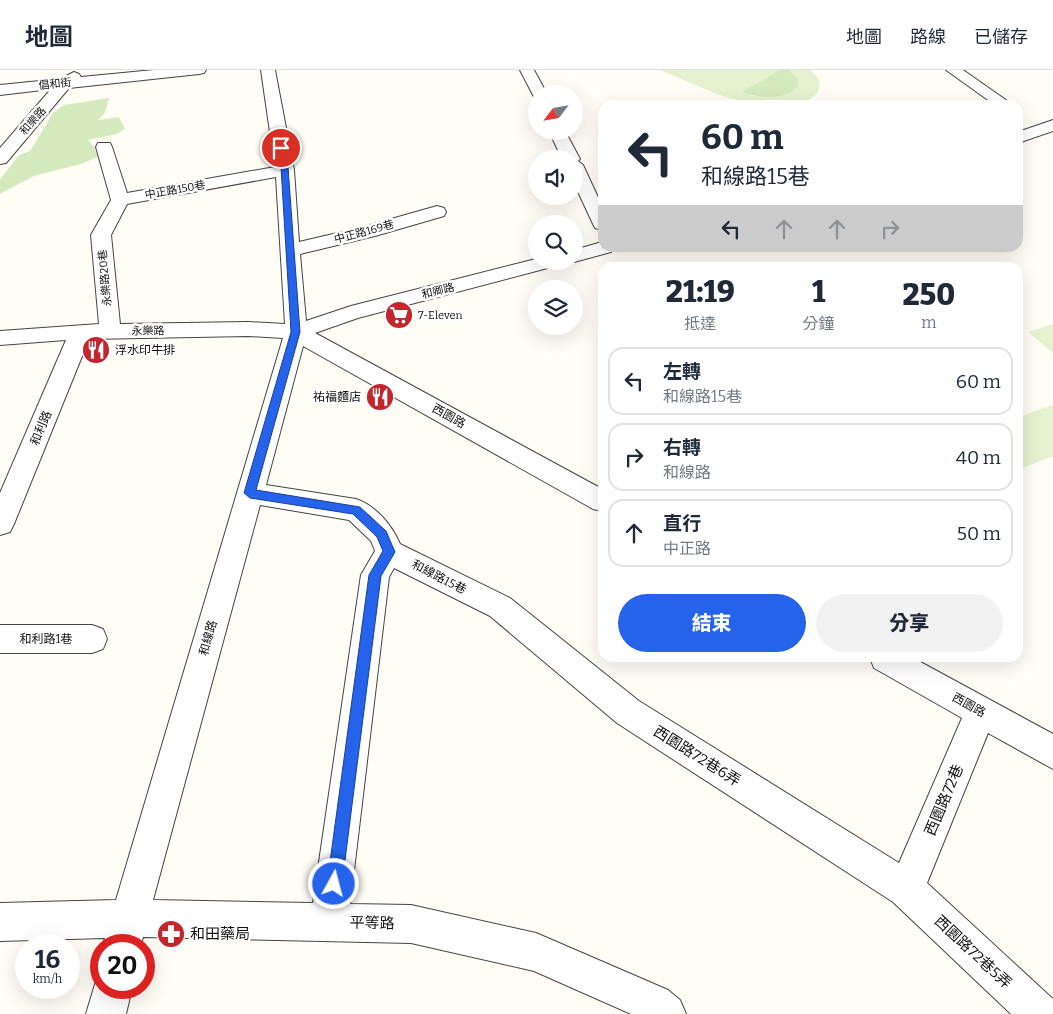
<!DOCTYPE html>
<html lang="zh-TW">
<meta charset="utf-8">
<style>
:root{--surface:#fff;--page:#f2f2f3;--text:#1f2937;--muted:#747a83;--line:#e0e1e3;--accent:#2563eb}
body{margin:0;font-family:Bitter,"Noto Sans TC",serif;background:var(--page);color:var(--text);height:100vh;display:flex;flex-direction:column;font-size:19px;white-space:nowrap}
*{box-sizing:border-box;margin:0}
p{font-size:16px;color:var(--muted)}
.icon{flex:none;width:28px;height:28px;fill:none;stroke:currentColor;stroke-width:2;stroke-linecap:round;stroke-linejoin:round}
.map{position:relative;flex:1;overflow:hidden}
.details{position:absolute;left:598px;top:192px;width:425px;height:400px;display:flex;flex-direction:column;background:var(--surface);border-radius:15px;box-shadow:0 5px 20px #0002}
.details>*{flex:none}
.banner{position:absolute;left:598px;top:30px;width:425px;height:152px;border-radius:15px;box-shadow:0 5px 20px #0002;background:#fff;color:var(--text);overflow:hidden}
.needle{width:32px;rotate:239deg}
.controls{position:absolute;left:528px;top:15px;display:grid;gap:10px}
.controls a{display:grid;place-items:center;width:55px;height:55px;border-radius:50%;background:var(--surface);box-shadow:0 5px 20px #0002;font-size:25px}
.speed{position:absolute;left:15px;top:864px;display:flex;gap:10px;font-size:25px;font-weight:700;text-align:center}
.speed>*{display:grid;place-content:center;width:65px;height:65px;border-radius:50%;background:var(--surface);box-shadow:0 5px 20px #0002;line-height:1}
.speed small{font-size:12px;font-weight:400}
.speed .limit{border:8px solid #d22;background:#fff;color:#111}
.pin{position:absolute;display:grid;place-items:center;width:42px;height:42px;color:#fff;margin:-21px;border:2px solid #fff;border-radius:50%;box-shadow:0 1px 5px #0007}
.me{position:absolute;width:55px;margin:-28px;rotate:7deg;stroke-linejoin:round;filter:drop-shadow(0 0 4px #0008)}
.turn{display:flex;align-items:center;gap:18px;height:105px;padding:0 20px;font-size:22px}
.turn .icon{width:65px;height:65px;stroke-width:2.5}
.turn b{display:block;font-size:35px;line-height:42px}
.lanes{display:flex;align-items:center;height:48px;padding:0 20px;background:#0003;justify-content:center;gap:25px;direction:ltr}
.lanes .off{opacity:.35}
.eta{display:flex;justify-content:space-evenly;align-items:center;height:85px;text-align:center}
.eta b{font-size:30px;font-weight:800;line-height:35px}
.primary-button{display:flex;gap:10px;margin-top:auto;padding:10px 20px}
.primary-button a{flex:1;height:58px;border-radius:30px;background:var(--accent);color:#fff;font-size:20px;font-weight:800;line-height:58px;text-align:center}
.primary-button a+a{background:var(--page);color:var(--text)}
ul{padding:0;list-style:none}
li{display:flex;align-items:center;gap:15px;height:68px;margin:0 10px 8px;padding:0 10px;border:2px solid var(--line);border-radius:15px}
li div{flex:1}
li b{display:block;font-size:19px}
li em{font-style:normal}
header{display:flex;align-items:center;gap:30px;box-sizing:border-box;height:70px;padding:0 25px;background:var(--surface);border-bottom:1px solid var(--line)}
header strong{font-size:24px}
nav{display:flex;gap:28px;margin-inline-start:auto;font-size:18px}
.map>svg:first-child{display:block}
</style>
<header>
<strong>地圖</strong>
<nav><a>地圖</a><a>路線</a><a>已儲存</a></nav>
</header>
<div class="map">
<svg width="1053" height="944" viewBox="0 0 1053 944">
<rect width="100%" height="100%" fill="#fffdf5"/>
<g fill="#d5ebbd">
<path d="M 779,0 L 789,0 L 798,8 L 799,16 C 784,32 760,28 741,22 Z"/>
<polygon points="109,28 105,43 98,50 119,47 125,59 117,64 88,70 94,77 98,87 81,94 34,106 0,124 0,109 19,85 30,81 53,43 64,35"/>
</g>
<g fill="#e6f2cf">
<path d="M 660,0 L 779,0 L 741,22 C 759,29 784,31 799,16 L 798,8 L 789,0 L 810,0 C 816,5 822,11 819,19 C 816,28 806,31 797,33 C 748,43 704,18 660,0 Z"/>
<polygon points="1053,254 1053,283 1028,262"/>
<polygon points="1053,335 1053,386 1018,400 1018,347"/>
</g>
<g fill="none" stroke-linecap="round" stroke-linejoin="round">
<defs>
<g id="minor">
<polygon points="154,0 206,0 204,3 199,4 69,18 6,93 0,94 0,78 51,19 0,25 0,15 60,9 74,2 79,4 81,7"/>
<path d="M 261,0 L 275,0 L 294,100 L 299,172 L 363,157 L 437,136 L 444,138 L 446,142 L 444,146 L 375,166 L 300,184 L 306,251 L 351,236 L 536,189 L 536,191 L 562,191 L 559,195 L 358,248 L 315,263 L 602,419 L 602,441 L 593,439 L 303,276 L 266,415 L 356,429 C 376,436 392,455 400,474 L 510,528 L 639,631 L 899,793 L 962,648 L 874,598 L 870,588 L 913,588 L 1053,664 L 1053,699 L 988,663 L 927,813 L 1053,929 L 1053,944 L 1011,944 L 893,832 L 617,653 L 490,546 L 394,498 L 389,507 L 350,834 L 411,835 L 536,863 L 668,920 L 680,930 L 686,944 L 631,944 L 534,901 L 411,873 L 143,867 L 141,875 L 103,875 L 105,868 L 0,871 L 0,833 L 116,830 L 283,268 L 248,266 L 89,269 L 14,454 L 10,462 L 0,465 L 0,423 L 66,270 L 0,275 L 0,261 L 99,254 L 91,165 L 111,130 L 96,77 L 98,73 L 110,73 L 112,77 L 127,123 L 275,97 ZM 276,107 L 285,254 L 248,252 L 120,254 L 111,165 L 127,134 ZM 260,435 L 349,450 L 371,471 L 375,481 L 361,505 L 313,833 L 153,830 Z"/>
<polygon points="520,0 534,0 547,24 536,24 536,28 534,27"/>
<polygon points="946,0 963,0 1013,35 995,35"/>
<polygon points="1053,50 1053,61 1018,73 1018,62"/>
<polygon points="549,61 565,61 580,89 578,91 583,95 602,136 602,160 595,158 593,154 574,113 574,89 562,89"/>
<polygon points="602,172 602,178 613,178 611,182 574,192 571,191 574,191 574,180"/>
<polygon points="0,555 92,555 103,559 107,569 103,579 92,583 0,583"/>
<polygon points="101,903 101,918 132,918 126,944 86,944 98,904"/>
</g>
</defs>
<use href="#minor" stroke="#444" stroke-width="2"/>
<use href="#minor" fill="#fff" fill-rule="evenodd"/>
</g>
<polygon fill="#2563eb" stroke="#184099" points="281,76 285,78 288,97 300,262 256,420 360,437 386,461 395,482 381,506 342,814 340,819 334,821 329,819 327,814 369,505 383,481 377,467 353,444 250,428 244,423 291,262 281,97 278,78"/>
<defs>
<symbol id="supermarket-disc" viewBox="-11 -11 22 22"><circle r="9.5" fill="#c4262e" stroke="#fff"/><path d="M-6-5.5h2.5l.6 2H6L4.5 2H-2.5L-4.4-4H-6ZM-1.5 3.2a1.3 1.3 0 1 0 .1 0ZM3 3.2a1.3 1.3 0 1 0 .1 0Z" fill="#fff"/></symbol>
<symbol id="restaurant-disc" viewBox="-11 -11 22 22"><circle r="9.5" fill="#c4262e" stroke="#fff"/><path d="M-5-6h1v4h1v-4h1v4h1v-4h1v5L-1.5 .5V6h-2V.5L-5-1ZM5-6V6H3V1.5H1.5Q1.5-4 5-6Z" fill="#fff"/></symbol>
<symbol id="pharmacy-disc" viewBox="-11 -11 22 22"><circle r="9.5" fill="#c4262e" stroke="#fff"/><path d="M-2-6h4v4h4v4h-4v4h-4v-4h-4v-4h4Z" fill="#fff"/></symbol>
</defs>
<g fill-rule="evenodd">
<use href="#supermarket-disc" x="383" y="229" width="32" height="32"/>
<use href="#restaurant-disc" x="80" y="264" width="32" height="32"/>
<use href="#restaurant-disc" x="364" y="311" width="32" height="32"/>
<use href="#pharmacy-disc" x="155" y="848" width="32" height="32"/>
</g>
<g text-anchor="middle" dominant-baseline="central" stroke-width="5" stroke-linejoin="round" paint-order="stroke">
<g font-size="11" fill="#111" stroke="#fff">
<text transform="translate(55 14) rotate(-6)">倡和街</text>
<text transform="translate(33 51) rotate(-49)">和樂路</text>
<text transform="translate(175 120) rotate(-10)">中正路150巷</text>
<text transform="translate(364 162) rotate(-15)">中正路169巷</text>
<text transform="translate(105 208) rotate(-95)">永樂路20巷</text>
<text transform="translate(438 221) rotate(-14)">和卿路</text>
<text transform="translate(148 261) rotate(-1)">永樂路</text>
</g>
<g font-size="11" fill="#111" stroke="#fff" text-anchor="start">
<text x="418" y="245">7-Eleven</text>
</g>
<g font-size="12" fill="#111" stroke="#fff" text-anchor="start">
<text x="115" y="280">浮水印牛排</text>
<text x="361" y="327" text-anchor="end">祐福麵店</text>
</g>
<g font-size="12" fill="#111" stroke="#fff">
<text transform="translate(449 346) rotate(29)">西園路</text>
<text transform="translate(41 358) rotate(-67)">和利路</text>
<text transform="translate(439 507) rotate(27)">和線路15巷</text>
<text transform="translate(208 568) rotate(-74)">和線路</text>
<text x="46" y="569">和利路1巷</text>
<text transform="translate(969 635) rotate(29)">西園路</text>
</g>
<g font-size="15" fill="#111" stroke="#fff">
<text transform="translate(697 686) rotate(32)">西園路72巷6弄</text>
<text transform="translate(944 730) rotate(-67)">西園路72巷</text>
<text transform="translate(372 853) rotate(1)">平等路</text>
<text transform="translate(973 882) rotate(43)">西園路72巷5弄</text>
</g>
<g font-size="15" fill="#111" stroke="#fff" text-anchor="start">
<text x="190" y="864">和田藥局</text>
</g>
</g>
</svg>
<div class="controls">
<a><svg class="needle" viewBox="-14 -14 28 28"><path d="M0-13l5 13h-10z" fill="#e53935"/><path d="M0 13l5-13h-10z" fill="#747a83"/></svg></a>
<a><svg class="icon" aria-label="sound" viewBox="0 0 24 24"><path d="M4 9h4l5-4v14l-5-4H4zM17 9q2 3 0 6"/></svg></a>
<a><svg class="icon" aria-label="search" viewBox="0 0 24 24"><circle cx="10" cy="10" r="6"/><path d="M15 15l6 6"/></svg></a>
<a><svg class="icon" aria-label="layers" viewBox="0 0 24 24"><path d="M12 4l9 5-9 5-9-5zM3 14l9 5 9-5"/></svg></a>
</div>
<div class="speed"><div>16<small>km/h</small></div><div class="limit">20</div></div>
<div class="pin" style="left:281px;top:78px;background:#d93025"><svg class="icon" aria-label="arrive" viewBox="0 0 24 24"><path d="M6 21V4h12l-3 4 3 4H6"/></svg></div>
<svg class="me" style="left:334px;top:814px" viewBox="-20 -20 40 40"><circle r="17" fill="#2563eb" stroke="#fff" stroke-width="3"/><path d="M0-11L8 9 0 5-8 9z" fill="#fff"/></svg>
<div class="banner">
<div class="turn"><svg class="icon" aria-label="left" viewBox="0 0 24 24"><path d="M17 20v-9H6M10 6l-5 5 5 5"/></svg><div><b>60 m</b>和線路15巷</div></div>
<div class="lanes"><svg class="icon" aria-label="left" viewBox="0 0 24 24"><path d="M17 20v-9H6M10 6l-5 5 5 5"/></svg><svg class="icon off" aria-label="ahead" viewBox="0 0 24 24"><path d="M12 20V5M6 11l6-6 6 6"/></svg><svg class="icon off" aria-label="ahead" viewBox="0 0 24 24"><path d="M12 20V5M6 11l6-6 6 6"/></svg><svg class="icon off" aria-label="right" viewBox="0 0 24 24"><path d="M7 20v-9h11M14 6l5 5-5 5"/></svg></div>
</div>
<section class="details">
<div class="eta">
<div><b>21:19</b><p>抵達</p></div>
<div><b>1</b><p>分鐘</p></div>
<div><b>250</b><p>m</p></div>
</div>
<ul>
<li><svg class="icon" aria-label="left" viewBox="0 0 24 24"><path d="M17 20v-9H6M10 6l-5 5 5 5"/></svg><div><b>左轉</b><p>和線路15巷</p></div><em>60 m</em></li>
<li><svg class="icon" aria-label="right" viewBox="0 0 24 24"><path d="M7 20v-9h11M14 6l5 5-5 5"/></svg><div><b>右轉</b><p>和線路</p></div><em>40 m</em></li>
<li><svg class="icon" aria-label="ahead" viewBox="0 0 24 24"><path d="M12 20V5M6 11l6-6 6 6"/></svg><div><b>直行</b><p>中正路</p></div><em>50 m</em></li>
</ul>
<div class="primary-button"><a>結束</a><a>分享</a></div>
</section>
</div>
